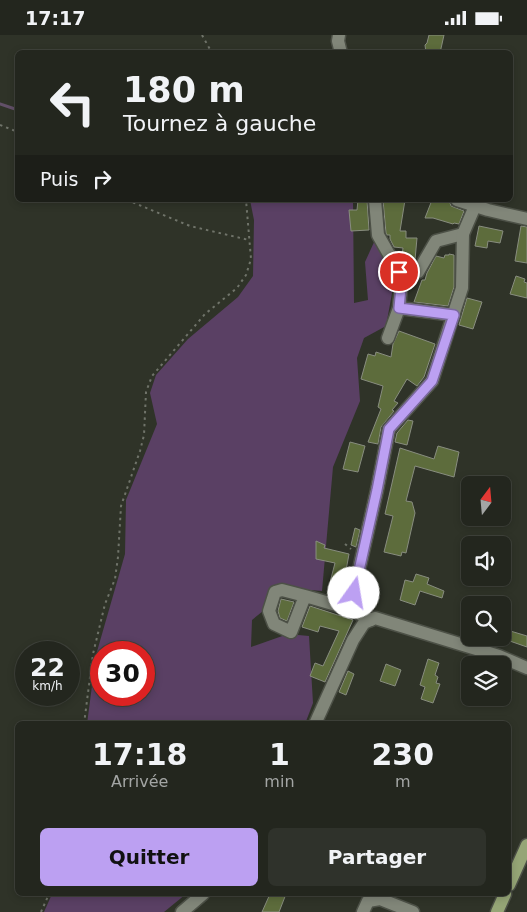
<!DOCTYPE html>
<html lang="fr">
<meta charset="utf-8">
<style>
:root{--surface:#23261e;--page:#2f322b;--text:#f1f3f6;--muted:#a3a5a4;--line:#40433c;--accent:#bca0f2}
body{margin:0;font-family:"DejaVu Sans",sans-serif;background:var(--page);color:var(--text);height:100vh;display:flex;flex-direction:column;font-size:19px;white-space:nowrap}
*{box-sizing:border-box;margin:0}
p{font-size:16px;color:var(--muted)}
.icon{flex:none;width:28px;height:28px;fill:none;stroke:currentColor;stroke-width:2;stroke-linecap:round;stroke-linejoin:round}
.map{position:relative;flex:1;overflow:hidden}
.panel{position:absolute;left:15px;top:686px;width:496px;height:175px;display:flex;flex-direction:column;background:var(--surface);border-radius:8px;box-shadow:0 2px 8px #0003,0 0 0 1px var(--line)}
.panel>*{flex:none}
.guide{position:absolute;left:15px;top:15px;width:498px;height:152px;border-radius:8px;box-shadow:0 2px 8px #0003,0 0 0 1px var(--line);background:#23261e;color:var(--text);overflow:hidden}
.needle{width:32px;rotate:16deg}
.buttons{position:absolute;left:461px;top:441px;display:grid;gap:10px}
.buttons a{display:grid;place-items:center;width:50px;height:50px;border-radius:8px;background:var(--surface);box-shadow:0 2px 8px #0003,0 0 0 1px var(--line);font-size:25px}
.speed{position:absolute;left:15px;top:606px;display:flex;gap:10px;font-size:25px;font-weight:700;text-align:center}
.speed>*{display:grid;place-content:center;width:65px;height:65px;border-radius:50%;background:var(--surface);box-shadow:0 2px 8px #0003,0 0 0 1px var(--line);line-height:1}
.speed small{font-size:12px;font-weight:400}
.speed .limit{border:8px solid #d22;background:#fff;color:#111}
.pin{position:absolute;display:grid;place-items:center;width:42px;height:42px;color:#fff;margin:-21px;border:2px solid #fff;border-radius:50%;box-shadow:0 1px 5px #0007}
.me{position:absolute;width:55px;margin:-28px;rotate:13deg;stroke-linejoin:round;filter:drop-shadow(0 0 4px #0008)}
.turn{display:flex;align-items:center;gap:18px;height:105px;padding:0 25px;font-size:22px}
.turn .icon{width:65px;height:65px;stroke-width:2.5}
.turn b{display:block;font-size:35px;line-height:42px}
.then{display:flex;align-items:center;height:48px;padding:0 25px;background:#0003;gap:10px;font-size:19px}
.eta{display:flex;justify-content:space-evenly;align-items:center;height:85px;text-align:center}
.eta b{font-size:30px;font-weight:600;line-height:35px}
.primary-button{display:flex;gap:10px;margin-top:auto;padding:10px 25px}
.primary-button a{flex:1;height:58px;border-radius:8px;background:var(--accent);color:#111;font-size:20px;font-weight:600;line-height:58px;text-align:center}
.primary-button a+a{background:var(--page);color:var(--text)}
.status{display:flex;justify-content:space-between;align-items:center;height:35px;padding:0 25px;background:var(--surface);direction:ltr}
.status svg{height:14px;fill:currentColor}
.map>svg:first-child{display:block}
</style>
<div class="status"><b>17:17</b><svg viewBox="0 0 49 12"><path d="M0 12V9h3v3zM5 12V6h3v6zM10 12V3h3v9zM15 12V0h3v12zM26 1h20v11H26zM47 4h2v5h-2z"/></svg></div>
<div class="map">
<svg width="527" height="877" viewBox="0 0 527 877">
<rect width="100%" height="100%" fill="#2f3328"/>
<g fill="#5a4064" fill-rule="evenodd">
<path d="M 250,165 L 353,165 L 354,268 L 368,265 L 365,227 L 375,205 L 395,242 L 386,291 L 364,303 L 357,323 L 360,366 L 333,432 L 322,556 L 274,552 L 263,576 L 252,585 L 251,612 L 288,599 L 309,601 L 313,668 L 305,689 L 87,689 L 96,620 L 125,519 L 126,465 L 157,389 L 150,358 L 156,340 L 188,304 L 238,262 L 253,241 L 254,185 ZM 101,618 L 144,618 L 144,660 L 101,660 Z"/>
<polygon points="52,859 186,859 164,877 44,877"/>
</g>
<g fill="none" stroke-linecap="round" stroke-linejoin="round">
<polyline stroke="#625068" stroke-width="3" points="0,69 18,75"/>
</g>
<g fill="#5d6c3c" stroke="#888d7f">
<polygon points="429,0 444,0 440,18 426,18 425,10 427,8"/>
<polygon points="358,165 367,165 369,195 351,196 349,175 357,175"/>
<polygon points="383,165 405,165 400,196 406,196 406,203 417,203 415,225 413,229 406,229 402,221 403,213 394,212 390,204 390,200 387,200 386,198"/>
<polygon points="432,165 449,165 451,171 464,176 459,189 454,188 453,189 433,183 425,183"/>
<polygon points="479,191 503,196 500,208 488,206 487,213 475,211"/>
<polygon points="521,191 527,192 527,228 515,226"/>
<polygon points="449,219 454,220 454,252 448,271 414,267 422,245 425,245 427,238 436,221 444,223 445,220 449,220"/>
<polygon points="516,241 525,244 524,247 527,248 527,263 510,259"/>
<polygon points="467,263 482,267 473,294 459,290"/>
<polygon points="399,296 435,309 424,342 417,351 407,344 394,366 398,368 392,375 394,376 381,392 378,409 368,407 381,374 378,372 383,351 361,344 368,319 375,321 376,317 391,322 393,309"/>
<polygon points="408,385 413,386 407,410 395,407 397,398"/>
<polygon points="350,407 365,411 358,437 343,434"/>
<polygon points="438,411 459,417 454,442 415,431 406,466 412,467 415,478 406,518 402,517 401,521 384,517 393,481 385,479 400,413 434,424"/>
<polygon points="355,493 360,495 356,512 351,510"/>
<polygon points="316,506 325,510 324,513 349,519 341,563 327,559 335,528 316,524"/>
<polygon points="416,539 429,543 427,549 444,556 442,563 420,556 415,570 400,565 405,545 413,547"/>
<polygon points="281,564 294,567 287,586 280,583 278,576"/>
<polygon points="310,571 353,585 325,647 310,641 315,628 323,631 339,596 320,591 318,597 302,592"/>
<polygon points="507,595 527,601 527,612 504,604"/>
<polygon points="428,624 439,628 435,640 438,642 436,648 440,649 433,668 421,664 425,652 420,650"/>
<polygon points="386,629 401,635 395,651 380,646"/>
<polygon points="348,636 354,639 346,660 339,657"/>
<polygon points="270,859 286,859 279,877 262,877"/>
</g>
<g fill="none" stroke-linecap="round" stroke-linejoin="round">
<defs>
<g id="minor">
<polyline points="339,0 338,6 341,18"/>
<polyline points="375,165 378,200 399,237"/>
<polyline points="457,165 488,175 527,184"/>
<polyline points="399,273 454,280"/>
<polyline points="388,303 399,273 402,241 399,237 418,237 436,206 463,199"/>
<polyline points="305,561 282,555 275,557 269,576 274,589 291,597 305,561 350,574 371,585"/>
<polyline points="350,574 377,455 389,394 432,346 462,253 463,199 475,171"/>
<polyline points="363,877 368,866 380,864 413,877"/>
</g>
<g id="tertiary">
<polyline points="315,689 353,605 364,588 375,583 499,621 527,633"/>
<polyline points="182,877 203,859"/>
</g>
<g id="primary">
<polyline points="509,850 527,810"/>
<polyline points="497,877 505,859"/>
</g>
</defs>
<use href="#minor" stroke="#4d5147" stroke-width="15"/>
<use href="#tertiary" stroke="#4d5147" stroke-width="15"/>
<use href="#primary" stroke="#4d5147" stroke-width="15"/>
<g stroke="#70746a" stroke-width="2" stroke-dasharray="2.5 4" stroke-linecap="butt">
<polyline points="202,0 212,18"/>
<polyline points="0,90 18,97"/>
<polyline points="127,165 190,191 249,205"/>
<polyline points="345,509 351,514"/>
<polyline points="84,689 93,619 105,569 115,544 118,522 121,471 140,416 144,400 146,357 152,341 205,279 237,253 246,240 251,224 246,165"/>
<polyline points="41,877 49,859"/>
</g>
<use href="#minor" stroke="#818679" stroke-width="12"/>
<use href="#tertiary" stroke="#818679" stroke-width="12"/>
<use href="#primary" stroke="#95a576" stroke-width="12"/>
</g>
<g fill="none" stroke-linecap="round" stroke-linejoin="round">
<defs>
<polyline id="route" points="354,558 377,455 389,394 432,346 454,280 399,273 402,242 399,237"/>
</defs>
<use href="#route" stroke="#7a689d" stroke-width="12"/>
<use href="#route" stroke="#bca0f2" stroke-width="9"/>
</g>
</svg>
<div class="buttons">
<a><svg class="needle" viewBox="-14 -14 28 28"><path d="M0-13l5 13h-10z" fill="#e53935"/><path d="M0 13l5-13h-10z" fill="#a3a5a4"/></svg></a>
<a><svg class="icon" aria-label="sound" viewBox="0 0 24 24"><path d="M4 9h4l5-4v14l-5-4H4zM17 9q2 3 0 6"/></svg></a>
<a><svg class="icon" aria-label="search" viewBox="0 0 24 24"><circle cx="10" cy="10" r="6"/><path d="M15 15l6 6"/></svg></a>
<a><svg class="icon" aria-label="layers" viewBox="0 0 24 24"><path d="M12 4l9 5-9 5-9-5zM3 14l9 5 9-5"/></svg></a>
</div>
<div class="speed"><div>22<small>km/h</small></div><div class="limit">30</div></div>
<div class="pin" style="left:399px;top:237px;background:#d93025"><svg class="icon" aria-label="arrive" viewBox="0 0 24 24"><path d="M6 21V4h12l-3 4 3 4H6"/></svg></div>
<svg class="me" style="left:354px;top:558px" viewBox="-20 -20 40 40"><circle r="19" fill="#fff"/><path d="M0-13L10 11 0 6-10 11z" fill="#bca0f2"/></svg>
<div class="guide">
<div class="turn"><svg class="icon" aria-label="left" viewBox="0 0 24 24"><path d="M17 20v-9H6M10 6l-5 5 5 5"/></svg><div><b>180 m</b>Tournez à gauche</div></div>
<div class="then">Puis<svg class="icon" aria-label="right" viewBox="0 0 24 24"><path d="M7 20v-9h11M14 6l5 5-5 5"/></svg></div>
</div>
<section class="panel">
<div class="eta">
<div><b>17:18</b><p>Arrivée</p></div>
<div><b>1</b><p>min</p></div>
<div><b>230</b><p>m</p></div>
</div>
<div class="primary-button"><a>Quitter</a><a>Partager</a></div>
</section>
</div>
